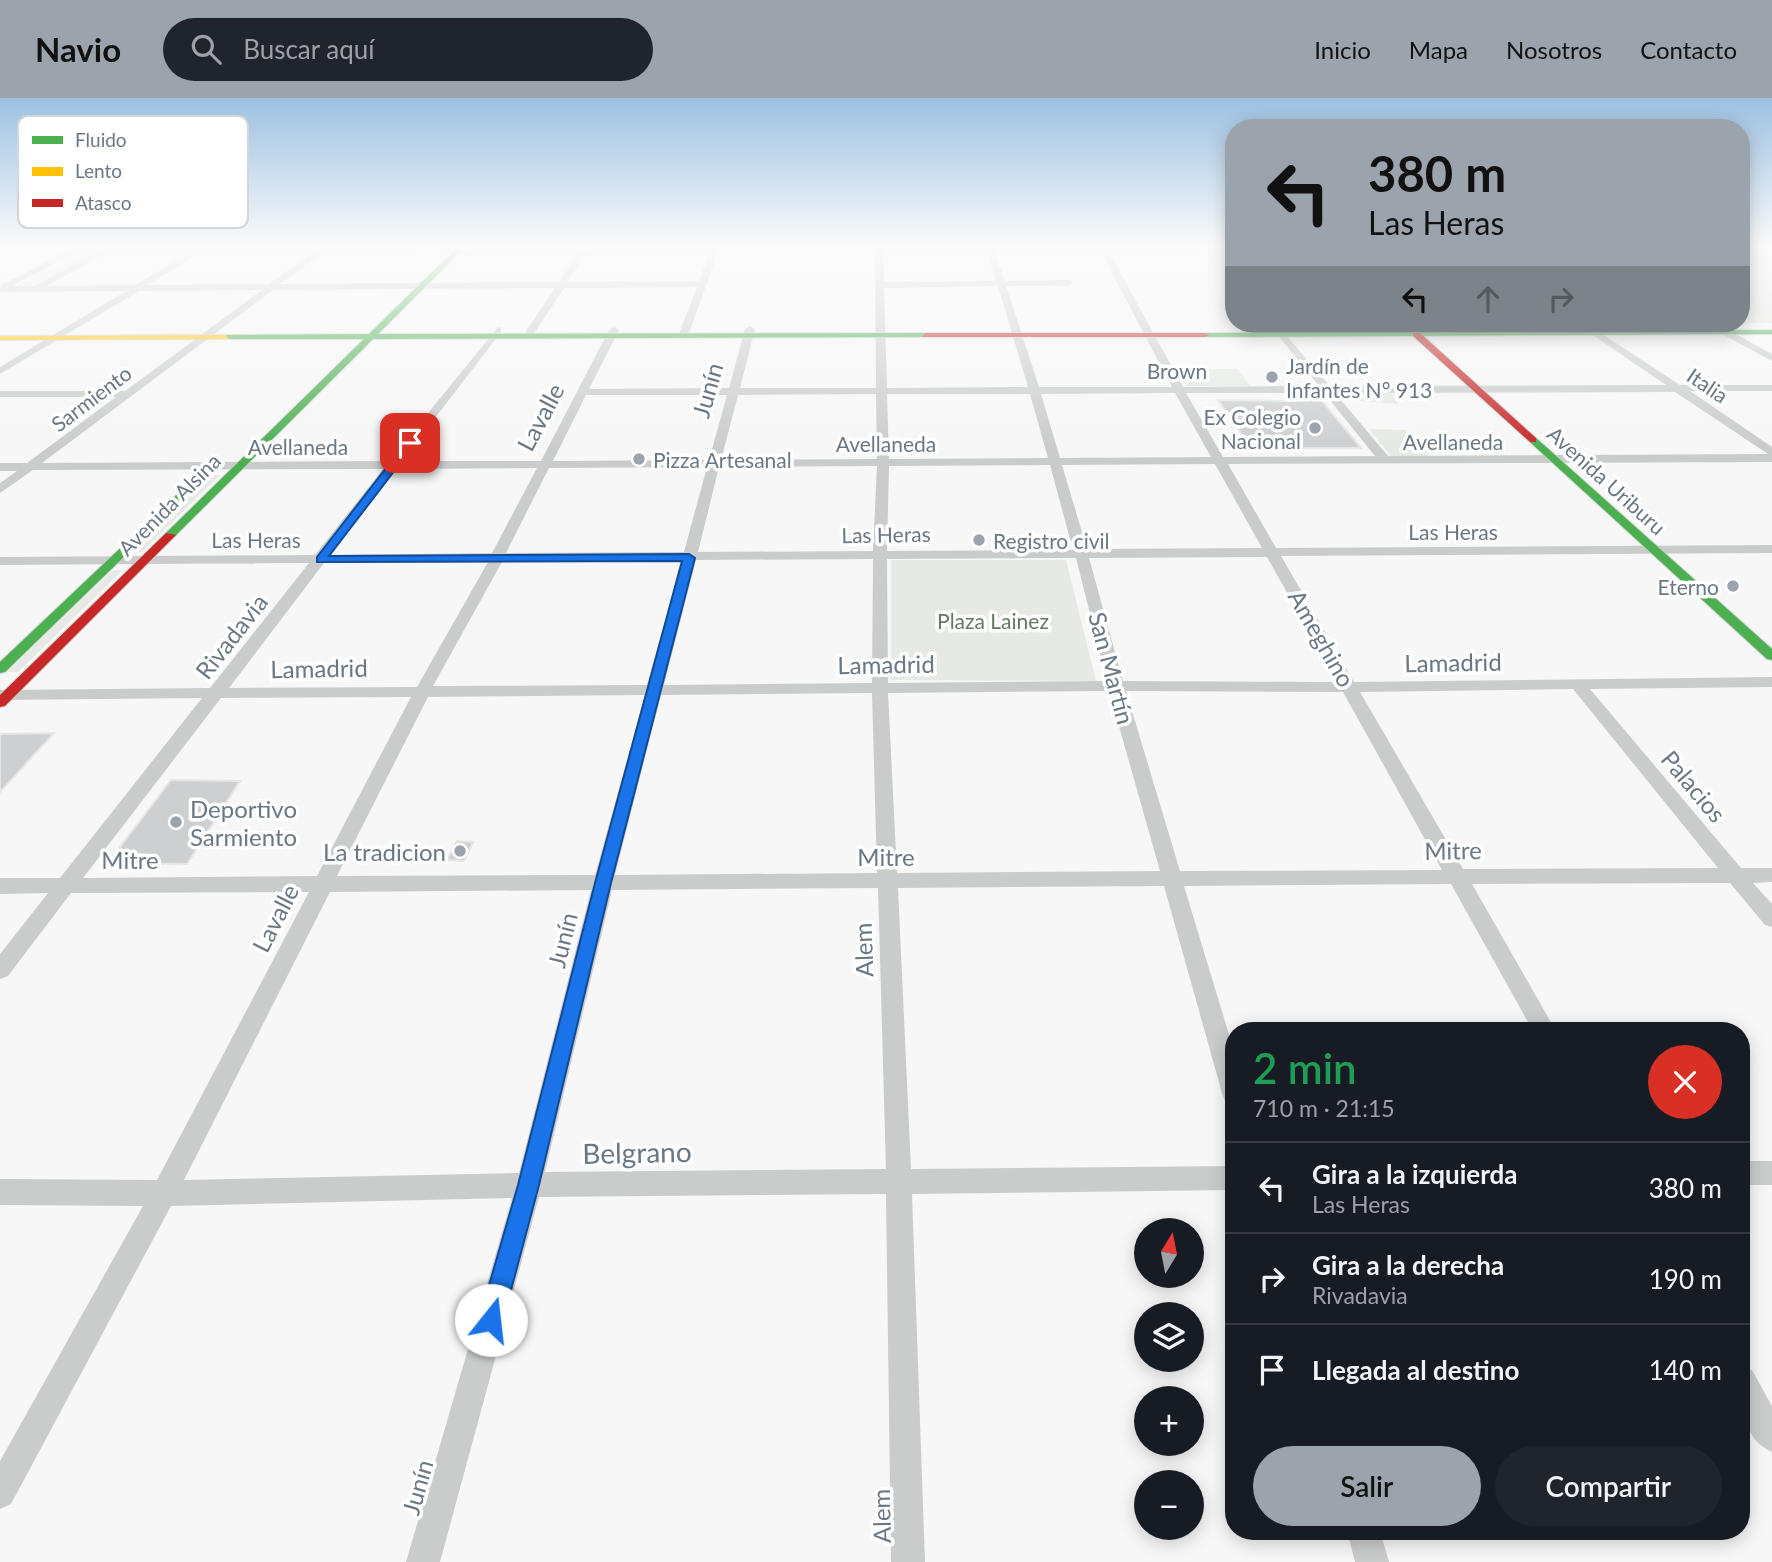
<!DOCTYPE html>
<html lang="es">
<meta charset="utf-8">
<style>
:root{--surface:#171b24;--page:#20242c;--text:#f1f3f6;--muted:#9ea1a6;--line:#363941;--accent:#9ba4ac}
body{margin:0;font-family:Lato,sans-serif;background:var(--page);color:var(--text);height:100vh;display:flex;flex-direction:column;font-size:26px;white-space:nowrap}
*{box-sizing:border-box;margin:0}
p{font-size:23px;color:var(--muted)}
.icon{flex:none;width:38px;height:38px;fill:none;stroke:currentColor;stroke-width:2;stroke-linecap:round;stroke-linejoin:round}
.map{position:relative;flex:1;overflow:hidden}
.side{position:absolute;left:1225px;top:924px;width:525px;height:518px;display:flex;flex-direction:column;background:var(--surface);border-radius:28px;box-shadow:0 4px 18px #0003}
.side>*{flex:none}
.guide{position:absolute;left:1225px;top:21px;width:525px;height:214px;border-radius:28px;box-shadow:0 4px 18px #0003;background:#9ba4ac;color:#111;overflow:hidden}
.needle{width:46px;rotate:10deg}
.controls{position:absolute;left:1134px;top:1120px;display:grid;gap:14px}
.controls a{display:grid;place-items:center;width:70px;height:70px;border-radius:50%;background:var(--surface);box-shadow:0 4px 18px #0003;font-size:35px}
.pin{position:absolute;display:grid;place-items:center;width:60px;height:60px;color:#fff;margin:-30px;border-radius:14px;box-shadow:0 4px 10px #0006}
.me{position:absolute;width:77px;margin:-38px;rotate:16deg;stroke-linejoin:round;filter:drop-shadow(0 0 5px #0008)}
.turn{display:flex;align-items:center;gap:24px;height:147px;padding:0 28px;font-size:32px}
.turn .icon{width:91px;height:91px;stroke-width:2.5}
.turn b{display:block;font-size:49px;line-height:60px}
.lanes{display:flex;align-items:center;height:66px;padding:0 28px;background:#0003;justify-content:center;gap:35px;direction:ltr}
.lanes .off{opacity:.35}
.round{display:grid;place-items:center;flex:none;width:74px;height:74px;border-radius:37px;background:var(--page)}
.summary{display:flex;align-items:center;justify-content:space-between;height:119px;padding:0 28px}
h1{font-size:42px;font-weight:600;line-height:52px;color:#1e9e55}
.action{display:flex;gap:14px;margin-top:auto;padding:14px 28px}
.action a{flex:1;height:80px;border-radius:42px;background:var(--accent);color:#111;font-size:28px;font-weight:600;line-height:80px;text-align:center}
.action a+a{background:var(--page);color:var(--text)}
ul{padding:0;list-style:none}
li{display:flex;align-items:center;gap:21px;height:91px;padding:0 28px;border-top:2px solid var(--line)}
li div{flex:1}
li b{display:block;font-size:26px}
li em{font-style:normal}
header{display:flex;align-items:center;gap:42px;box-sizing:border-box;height:98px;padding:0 35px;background:var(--accent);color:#111}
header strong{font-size:33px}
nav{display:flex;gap:38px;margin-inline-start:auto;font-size:24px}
.search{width:490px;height:63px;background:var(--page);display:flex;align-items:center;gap:18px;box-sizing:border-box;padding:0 24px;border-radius:38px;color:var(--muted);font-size:26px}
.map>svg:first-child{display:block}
</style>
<header>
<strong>Navio</strong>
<div class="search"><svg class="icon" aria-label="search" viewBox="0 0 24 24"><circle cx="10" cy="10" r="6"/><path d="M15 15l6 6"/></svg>Buscar aquí</div>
<nav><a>Inicio</a><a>Mapa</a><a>Nosotros</a><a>Contacto</a></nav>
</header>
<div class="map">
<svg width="1772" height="1464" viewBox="0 0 1772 1464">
<rect width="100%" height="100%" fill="#f7f7f7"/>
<g fill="#e6e9e4">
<polygon points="1741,146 1765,146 1772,149 1772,225 1741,225"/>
<polygon points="82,154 98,154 32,189 14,189"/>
<polygon points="1176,271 1238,271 1250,288 1186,288"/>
<polygon points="1345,294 1391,294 1398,306 1342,301 1339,297"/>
<polygon points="1369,331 1406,332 1429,358 1391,358"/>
<polygon points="211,377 220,377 142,454 133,454"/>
<polygon points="891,462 1066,462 1096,583 891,582"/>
<polygon points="113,472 123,472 18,574 7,574"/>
</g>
<g fill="#cecfd0" stroke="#e6e6e6" stroke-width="2">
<polygon points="1297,299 1319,299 1361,350 1251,350 1218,302 1300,303"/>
<polygon points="54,635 0,694 0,636"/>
<polygon points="171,682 240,683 187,766 108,765"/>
<polygon points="457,743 473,744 464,763 447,762"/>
</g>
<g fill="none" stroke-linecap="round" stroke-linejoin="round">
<defs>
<g id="fast">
<polygon points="461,146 468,146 378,236 925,235 929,237 925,239 373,241 174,439 166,439 166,435 364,241 226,241 223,237 369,236"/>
<polygon points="1772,232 1772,236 1205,239 1201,237 1205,235"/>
<polygon points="1530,340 1536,340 1772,551 1772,562 1767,561 1530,344"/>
<polygon points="185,389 194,391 5,574 0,575 0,564"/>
</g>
<polygon id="slow" points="226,237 229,241 0,242 0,238"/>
<g id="jam">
<polygon points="1413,234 1419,234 1536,340 1536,344 1530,344 1413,238"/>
<polygon points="925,235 1205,235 1209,237 1205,239 922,239"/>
<polygon points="166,435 176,437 5,608 0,609 0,597"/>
</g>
</defs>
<use href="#fast" stroke="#d4d5d5" stroke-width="2"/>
<use href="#slow" stroke="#d4d5d5" stroke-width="2"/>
<use href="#jam" stroke="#d4d5d5" stroke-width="2"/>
<g fill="#cacccc" fill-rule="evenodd">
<path d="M 81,146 L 90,146 L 87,150 L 320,149 L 325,147 L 329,149 L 443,149 L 457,153 L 711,152 L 713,146 L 721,146 L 688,238 L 683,241 L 678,238 L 697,189 L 564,190 L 531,240 L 528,241 L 523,238 L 555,190 L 273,192 L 42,365 L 389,363 L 498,229 L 501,230 L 501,234 L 402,363 L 541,363 L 609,232 L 614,229 L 619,232 L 589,291 L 729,290 L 745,231 L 750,228 L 755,231 L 740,290 L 876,290 L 875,146 L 883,146 L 883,151 L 985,150 L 984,146 L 992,146 L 993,150 L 1099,149 L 1097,146 L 1105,146 L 1107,149 L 1234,149 L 1234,153 L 1109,154 L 1183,289 L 1319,288 L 1272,230 L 1277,227 L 1330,288 L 1666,287 L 1584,231 L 1582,229 L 1587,226 L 1680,287 L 1772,287 L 1772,293 L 1690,293 L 1772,349 L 1772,364 L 1228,366 L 1276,450 L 1772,447 L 1772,455 L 1281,458 L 1354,584 L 1772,579 L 1772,589 L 1590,591 L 1741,770 L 1772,770 L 1772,784 L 1753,785 L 1772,806 L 1772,829 L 1765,827 L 1730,785 L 1472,786 L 1556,933 L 1533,933 L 1451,786 L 1184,788 L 1234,953 L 1234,1006 L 1225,1003 L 1222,995 L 1164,788 L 898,790 L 911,1071 L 1234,1068 L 1234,1092 L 912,1096 L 925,1464 L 891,1464 L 886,1096 L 539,1099 L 440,1464 L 406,1464 L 512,1100 L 171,1108 L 11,1406 L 0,1411 L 0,1363 L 143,1108 L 0,1107 L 0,1081 L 157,1082 L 309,794 L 71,795 L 8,878 L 0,881 L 0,856 L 48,795 L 0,796 L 0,780 L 60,780 L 202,600 L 0,602 L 0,592 L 210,590 L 309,465 L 0,467 L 0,459 L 315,457 L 383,371 L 33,372 L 0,395 L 0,385 L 17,373 L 0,373 L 0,365 L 27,365 L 116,299 L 0,299 L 0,293 L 125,293 L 262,192 L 139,193 L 0,276 L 0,269 L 126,193 L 0,194 L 1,187 ZM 442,153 L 456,157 L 577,157 L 559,184 L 280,186 L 324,154 ZM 78,154 L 97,154 L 35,188 L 12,188 ZM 108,154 L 191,154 L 135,187 L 47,188 ZM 201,154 L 314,154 L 269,186 L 147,187 ZM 1101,154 L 1172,289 L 1039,289 L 1006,188 L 1069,188 L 1073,185 L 1069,182 L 1005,183 L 995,155 ZM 883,155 L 987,155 L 996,183 L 884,184 ZM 709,156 L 699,183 L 567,184 L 585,157 ZM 998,188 L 1028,289 L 887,290 L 884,190 ZM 1675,294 L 1768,356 L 1388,358 L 1335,295 ZM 1175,295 L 1211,359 L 1060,360 L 1041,296 ZM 1186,295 L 1324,295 L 1375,358 L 1223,359 ZM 876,296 L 877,361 L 721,362 L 738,297 ZM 887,296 L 1030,296 L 1048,360 L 889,361 ZM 586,297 L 727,297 L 709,362 L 553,363 ZM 1215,366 L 1262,450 L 1087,451 L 1062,367 ZM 1050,367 L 1073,452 L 887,453 L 889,368 ZM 877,368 L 873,453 L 698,454 L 719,369 ZM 707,369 L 684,454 L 506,455 L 549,370 ZM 537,370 L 492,455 L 331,457 L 397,371 ZM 1267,459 L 1337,584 L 1123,583 L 1089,460 ZM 1076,460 L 1107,583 L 888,585 L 887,461 ZM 873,461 L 872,585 L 664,587 L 696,462 ZM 682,463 L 647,587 L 433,588 L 502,464 ZM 488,464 L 417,589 L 229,590 L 324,465 ZM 1573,591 L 1718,770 L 1463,771 L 1360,594 ZM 1109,593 L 1160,773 L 897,775 L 888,595 ZM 1126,593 L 1343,594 L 1442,772 L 1180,773 ZM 872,595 L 877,775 L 615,777 L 661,597 ZM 645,597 L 595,777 L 337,778 L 428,599 ZM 411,599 L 317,778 L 83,780 L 221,600 ZM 878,790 L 886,1071 L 545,1074 L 612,792 ZM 591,792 L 519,1075 L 184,1082 L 330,794 Z"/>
<polygon points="1312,226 1322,226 1330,235 1322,237"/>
<polygon points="1712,226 1717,226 1772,256 1772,263 1711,230"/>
<rect x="1741" y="1063" width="31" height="24"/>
<path d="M 1741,1268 L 1752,1272 L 1772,1308 L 1772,1354 C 1739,1340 1741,1298 1741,1268 Z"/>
<polygon points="1347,1433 1380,1433 1389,1464 1355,1464"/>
</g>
<use href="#fast" fill="#4caf50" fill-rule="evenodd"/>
<use href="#slow" fill="#ffc107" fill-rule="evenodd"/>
<use href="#jam" fill="#c62828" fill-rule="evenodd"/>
</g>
<linearGradient id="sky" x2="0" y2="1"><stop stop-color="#9dc0e1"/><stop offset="0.42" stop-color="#fbfbfb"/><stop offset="1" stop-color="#fbfbfb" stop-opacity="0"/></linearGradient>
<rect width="1772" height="351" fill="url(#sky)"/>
<polygon fill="#1a73e8" stroke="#114b97" stroke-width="2" points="410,342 415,345 414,347 329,458 689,456 695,460 611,785 539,1087 503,1222 499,1230 491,1234 483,1230 479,1222 518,1087 595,785 682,463 317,464 317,459 407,343"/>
<g fill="#9ba4ac" stroke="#fff" stroke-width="2.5">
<circle cx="1272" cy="279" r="7"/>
<circle cx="1315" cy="330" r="7"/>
<circle cx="639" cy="361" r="7"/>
<circle cx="979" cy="442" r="7"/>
<circle cx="1733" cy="488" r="7"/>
<circle cx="176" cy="724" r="7"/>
<circle cx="460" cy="753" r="7"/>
</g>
<g text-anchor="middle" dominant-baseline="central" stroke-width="7" stroke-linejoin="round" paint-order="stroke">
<g font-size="21" fill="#6a7884" stroke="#fff" text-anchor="start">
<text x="1286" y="267">Jardín de<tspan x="1286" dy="24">Infantes N° 913</tspan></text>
<text x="1301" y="318" text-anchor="end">Ex Colegio<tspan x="1301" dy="24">Nacional</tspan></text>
<text x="653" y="361">Pizza Artesanal</text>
<text x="993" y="442">Registro civil</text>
<text x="1719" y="488" text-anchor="end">Eterno</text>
</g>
<g font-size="21" fill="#6a7884" stroke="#fff">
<text x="1177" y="272">Brown</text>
<text transform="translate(1708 287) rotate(34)">Italia</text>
<text transform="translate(91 300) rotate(-37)">Sarmiento</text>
<text x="1453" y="343">Avellaneda</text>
<text x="886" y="345">Avellaneda</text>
<text x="298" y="348">Avellaneda</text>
<text transform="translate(1607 382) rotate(42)">Avenida Uriburu</text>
<text transform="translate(169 406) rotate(-45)">Avenida Alsina</text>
<text x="1453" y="433">Las Heras</text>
<text transform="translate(886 436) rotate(-1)">Las Heras</text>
<text x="256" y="441">Las Heras</text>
</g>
<g font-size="21" fill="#677764" stroke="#fff">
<text x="993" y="522">Plaza Lainez</text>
</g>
<g font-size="24" fill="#6a7884" stroke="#fff">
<text transform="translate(707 292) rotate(-74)">Junín</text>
<text transform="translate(540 319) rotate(-62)">Lavalle</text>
<text transform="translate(231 538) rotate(-52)">Rivadavia</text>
<text transform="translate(1322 540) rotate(60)">Ameghino</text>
<text transform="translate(1453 564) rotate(-1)">Lamadrid</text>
<text transform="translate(886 566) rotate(-1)">Lamadrid</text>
<text transform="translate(319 570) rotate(-1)">Lamadrid</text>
<text transform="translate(1112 570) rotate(75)">San Martín</text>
<text transform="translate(1694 688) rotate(50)">Palacios</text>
<text transform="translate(1453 752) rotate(-1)">Mitre</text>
<text x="886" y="758">Mitre</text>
<text x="130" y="761">Mitre</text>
<text transform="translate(275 820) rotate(-63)">Lavalle</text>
<text transform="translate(562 842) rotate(-76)">Junín</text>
<text transform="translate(863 852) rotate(-92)">Alem</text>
<text transform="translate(417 1389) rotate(-74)">Junín</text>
<text transform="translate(881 1418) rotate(-91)">Alem</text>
</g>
<g font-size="24" fill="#6a7884" stroke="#fff" text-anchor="start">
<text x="190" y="710">Deportivo<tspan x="190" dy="28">Sarmiento</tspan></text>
<text x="446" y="753" text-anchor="end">La tradicion</text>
</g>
<g font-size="28" fill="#6a7884" stroke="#fff">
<text transform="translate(637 1054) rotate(-1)">Belgrano</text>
</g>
</g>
<rect x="18" y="18" width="230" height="112" rx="10" fill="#fff" stroke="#d2d6da" stroke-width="2"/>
<rect x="32" y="38" width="31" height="8" fill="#4caf50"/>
<rect x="32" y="69" width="31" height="9" fill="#ffc107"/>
<rect x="32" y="101" width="31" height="8" fill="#c62828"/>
<g font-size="19" fill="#6a7884">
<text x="75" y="49">Fluido</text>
<text x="75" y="80">Lento</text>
<text x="75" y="112">Atasco</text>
</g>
</svg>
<div class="controls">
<a><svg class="needle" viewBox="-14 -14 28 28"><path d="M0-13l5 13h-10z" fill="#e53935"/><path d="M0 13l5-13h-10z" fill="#9ea1a6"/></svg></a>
<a><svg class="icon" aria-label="layers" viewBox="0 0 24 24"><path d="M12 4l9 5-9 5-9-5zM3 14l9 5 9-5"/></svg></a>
<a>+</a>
<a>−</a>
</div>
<div class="pin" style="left:410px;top:345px;background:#d93025"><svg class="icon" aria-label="arrive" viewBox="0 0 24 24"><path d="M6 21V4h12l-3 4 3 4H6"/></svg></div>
<svg class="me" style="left:491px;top:1222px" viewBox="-20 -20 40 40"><circle r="19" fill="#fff"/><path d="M0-13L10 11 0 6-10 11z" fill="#1a73e8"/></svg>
<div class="guide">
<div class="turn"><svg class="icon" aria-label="left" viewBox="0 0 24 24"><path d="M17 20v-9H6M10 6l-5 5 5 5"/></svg><div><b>380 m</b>Las Heras</div></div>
<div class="lanes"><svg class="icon" aria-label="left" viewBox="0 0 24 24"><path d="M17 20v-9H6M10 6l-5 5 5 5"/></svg><svg class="icon off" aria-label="ahead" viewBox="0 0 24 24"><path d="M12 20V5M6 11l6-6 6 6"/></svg><svg class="icon off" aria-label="right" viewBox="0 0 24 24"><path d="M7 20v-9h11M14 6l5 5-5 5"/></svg></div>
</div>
<section class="side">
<div class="summary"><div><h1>2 min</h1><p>710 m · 21:15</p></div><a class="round" style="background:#d93025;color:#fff"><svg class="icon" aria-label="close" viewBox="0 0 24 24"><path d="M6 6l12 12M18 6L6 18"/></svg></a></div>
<ul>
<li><svg class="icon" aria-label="left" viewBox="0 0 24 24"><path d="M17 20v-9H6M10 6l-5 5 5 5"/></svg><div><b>Gira a la izquierda</b><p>Las Heras</p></div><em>380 m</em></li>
<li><svg class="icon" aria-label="right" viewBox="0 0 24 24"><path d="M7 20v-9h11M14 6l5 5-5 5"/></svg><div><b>Gira a la derecha</b><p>Rivadavia</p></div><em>190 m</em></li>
<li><svg class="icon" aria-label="arrive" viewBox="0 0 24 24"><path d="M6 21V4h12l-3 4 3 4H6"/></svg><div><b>Llegada al destino</b></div><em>140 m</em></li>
</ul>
<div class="action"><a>Salir</a><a>Compartir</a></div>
</section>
</div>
